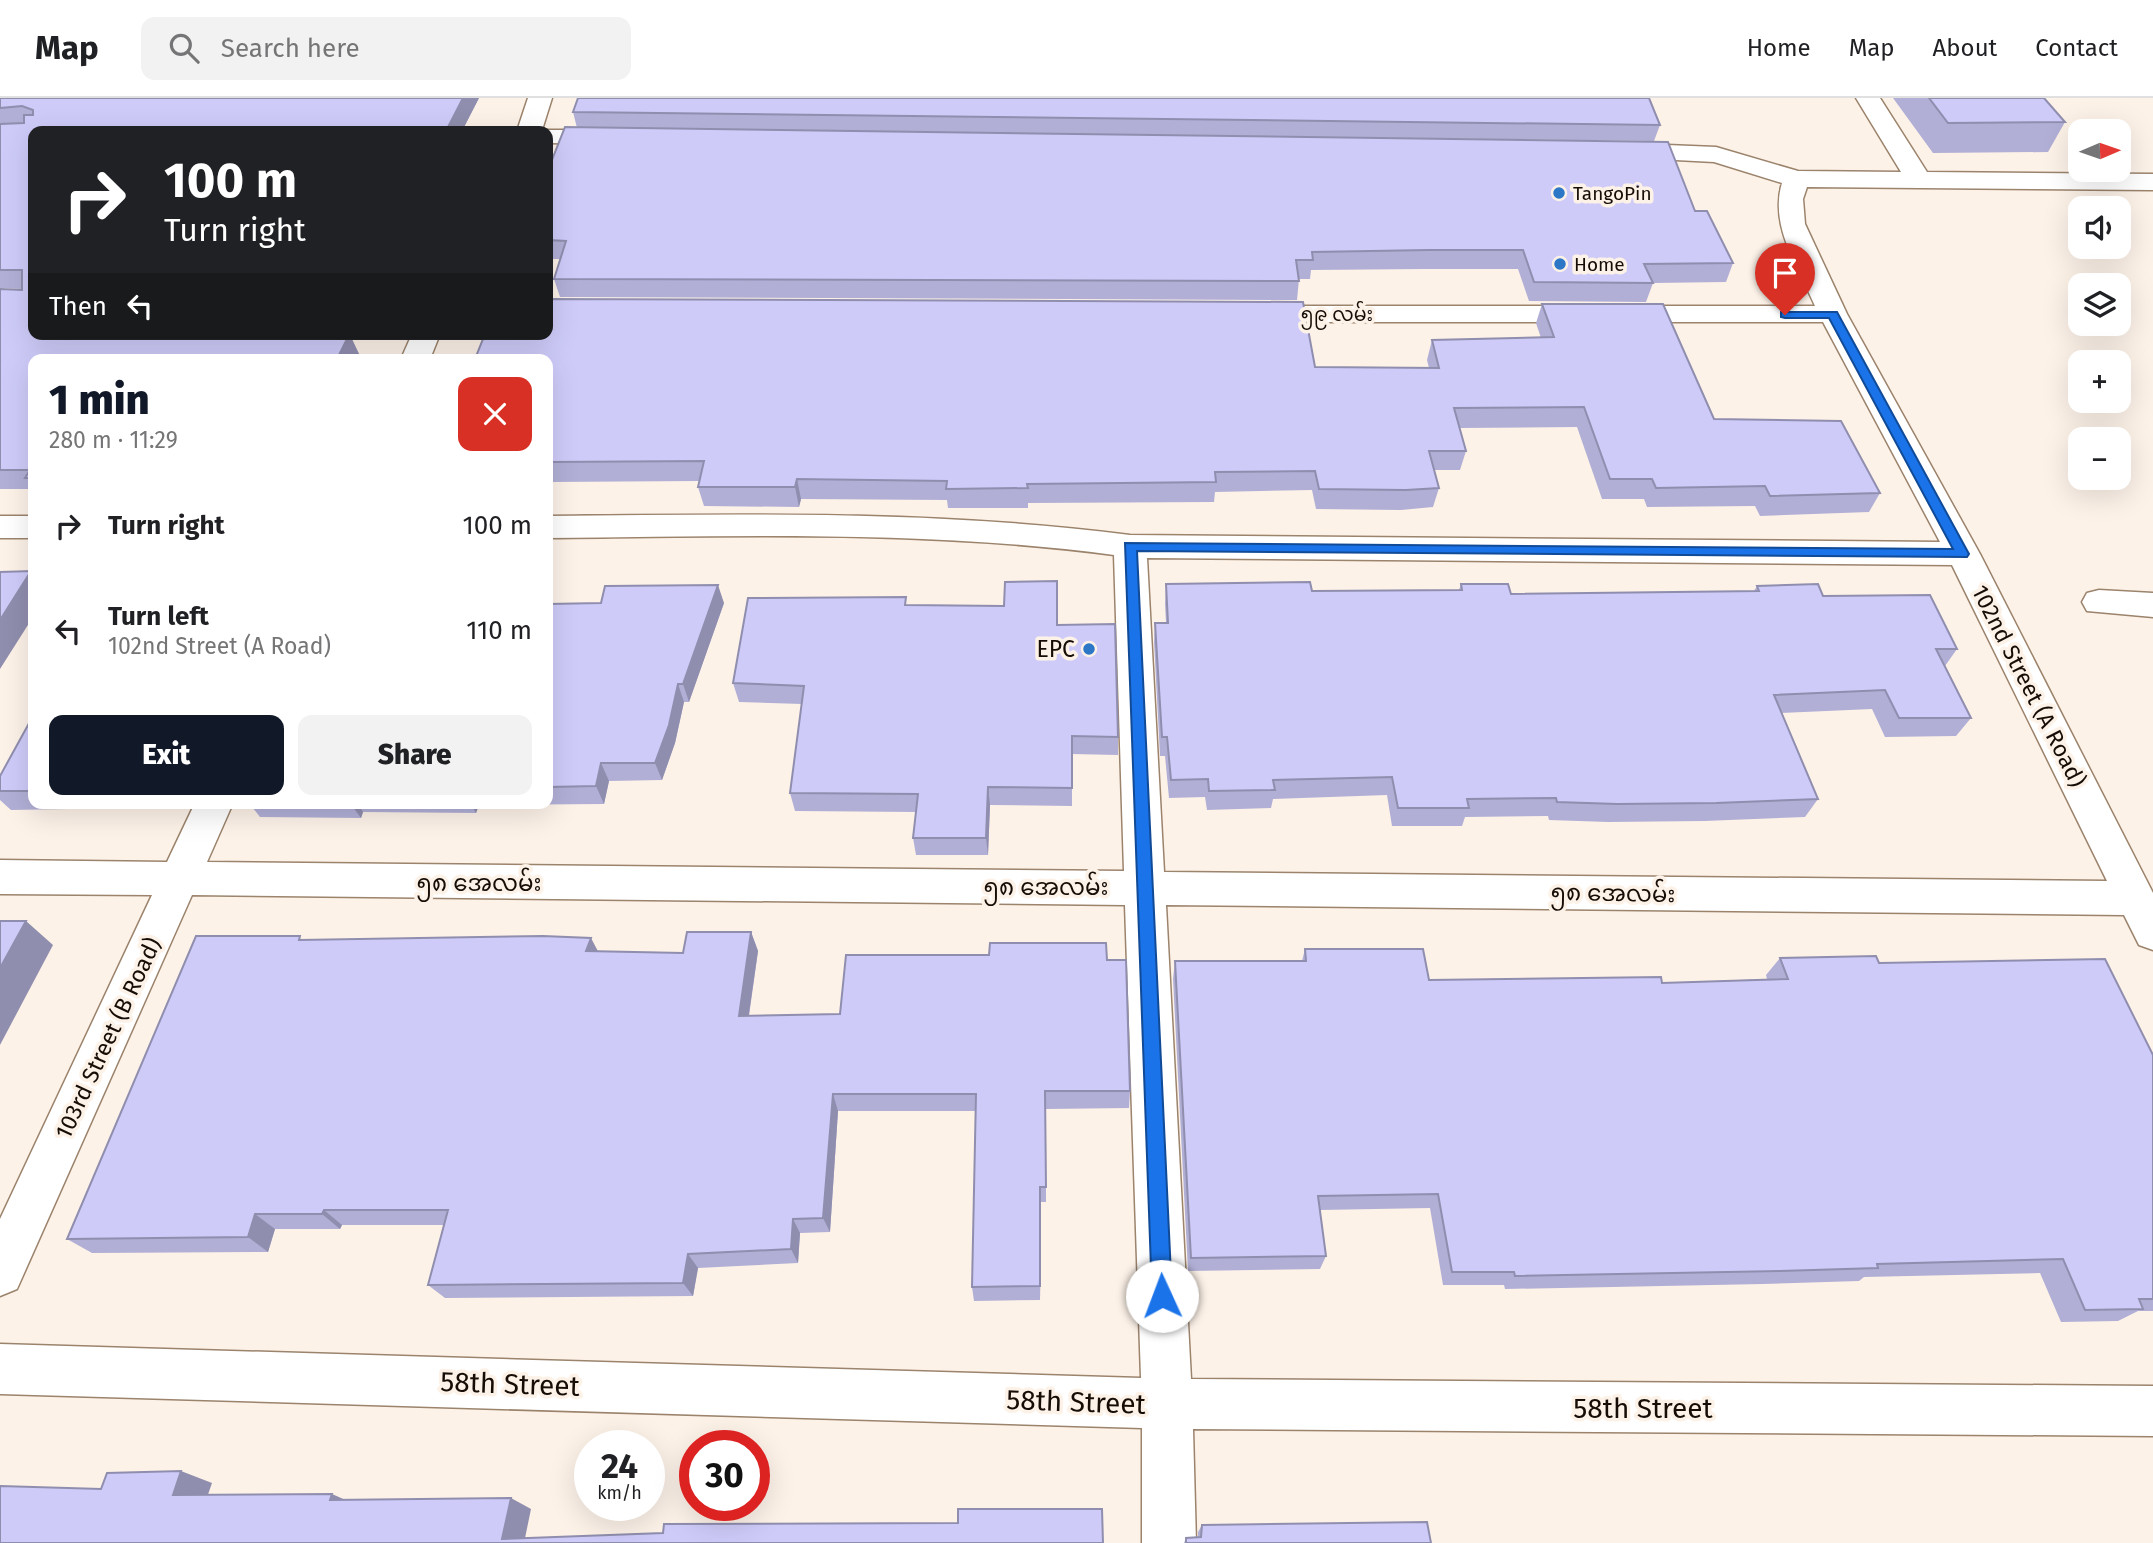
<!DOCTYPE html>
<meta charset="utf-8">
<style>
:root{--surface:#fff;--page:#f2f2f2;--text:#202124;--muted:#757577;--line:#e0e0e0;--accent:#111827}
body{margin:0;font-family:"Fira Sans","Noto Sans Myanmar",sans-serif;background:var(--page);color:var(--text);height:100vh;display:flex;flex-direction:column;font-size:26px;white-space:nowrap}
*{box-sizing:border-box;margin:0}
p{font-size:23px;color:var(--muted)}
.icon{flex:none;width:38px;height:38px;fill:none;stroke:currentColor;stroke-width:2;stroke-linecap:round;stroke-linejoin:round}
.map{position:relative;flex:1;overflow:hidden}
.sheet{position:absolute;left:28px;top:256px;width:525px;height:455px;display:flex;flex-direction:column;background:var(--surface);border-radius:14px;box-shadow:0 7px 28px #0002}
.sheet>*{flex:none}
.banner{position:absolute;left:28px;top:28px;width:525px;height:214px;border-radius:14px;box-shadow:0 7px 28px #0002;background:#202124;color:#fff;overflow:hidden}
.needle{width:46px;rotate:88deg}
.tools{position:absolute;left:2068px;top:21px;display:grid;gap:14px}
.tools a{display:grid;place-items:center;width:63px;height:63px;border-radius:14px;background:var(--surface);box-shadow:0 7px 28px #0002;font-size:35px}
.speed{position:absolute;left:574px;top:1332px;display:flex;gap:14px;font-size:35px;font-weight:700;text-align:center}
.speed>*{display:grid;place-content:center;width:91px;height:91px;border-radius:50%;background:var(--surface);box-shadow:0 7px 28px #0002;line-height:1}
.speed small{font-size:18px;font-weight:400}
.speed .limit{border:10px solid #d22;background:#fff;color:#111}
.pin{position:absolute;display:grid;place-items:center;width:60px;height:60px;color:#fff;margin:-72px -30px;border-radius:50% 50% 50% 0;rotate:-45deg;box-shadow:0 0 7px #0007}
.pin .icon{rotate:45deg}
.me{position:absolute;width:77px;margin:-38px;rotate:358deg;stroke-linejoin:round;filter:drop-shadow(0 0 5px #0008)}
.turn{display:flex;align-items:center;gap:24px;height:147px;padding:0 21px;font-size:32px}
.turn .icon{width:91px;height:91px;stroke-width:2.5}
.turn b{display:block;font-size:49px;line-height:60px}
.then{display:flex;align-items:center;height:66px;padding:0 21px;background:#0003;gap:14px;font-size:26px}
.round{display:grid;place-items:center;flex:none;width:74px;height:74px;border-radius:14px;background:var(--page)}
.headline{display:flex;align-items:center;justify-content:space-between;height:119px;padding:0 21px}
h1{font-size:42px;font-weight:800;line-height:52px;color:var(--accent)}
.primary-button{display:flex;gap:14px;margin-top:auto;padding:14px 21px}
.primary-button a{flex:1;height:80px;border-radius:14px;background:var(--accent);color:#fff;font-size:28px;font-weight:800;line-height:80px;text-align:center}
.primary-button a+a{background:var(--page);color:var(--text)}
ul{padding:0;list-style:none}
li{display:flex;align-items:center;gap:21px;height:105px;padding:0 21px}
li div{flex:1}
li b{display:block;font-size:26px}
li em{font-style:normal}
header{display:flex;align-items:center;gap:42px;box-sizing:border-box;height:98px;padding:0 35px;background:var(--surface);border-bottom:2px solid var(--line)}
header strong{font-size:33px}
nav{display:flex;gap:38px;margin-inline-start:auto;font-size:24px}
.search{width:490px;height:63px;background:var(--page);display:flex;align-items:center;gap:18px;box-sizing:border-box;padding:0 24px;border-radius:14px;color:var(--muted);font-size:26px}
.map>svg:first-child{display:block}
</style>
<header>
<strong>Map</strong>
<div class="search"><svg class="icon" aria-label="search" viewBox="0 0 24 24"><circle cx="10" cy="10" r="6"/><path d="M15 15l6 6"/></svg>Search here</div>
<nav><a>Home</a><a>Map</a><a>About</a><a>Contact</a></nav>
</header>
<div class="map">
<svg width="2153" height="1445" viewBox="0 0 2153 1445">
<rect width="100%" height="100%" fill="#fdf2e8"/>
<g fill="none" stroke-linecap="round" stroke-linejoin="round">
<defs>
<g id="minor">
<polygon points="528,0 552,0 542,32 613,32 622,34 625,39 622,44 613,46 548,45 548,33 517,33"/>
<path d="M 1856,0 L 1880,0 L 1927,74 L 2153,76 L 2153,92 L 1807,89 L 1803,101 L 1805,126 L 1847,216 L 1980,456 L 2153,795 L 2153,852 L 2139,847 L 2124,817 L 1166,807 L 1191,1281 L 2153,1288 L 2153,1338 L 1193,1331 L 1196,1445 L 1142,1445 L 1142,1330 L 0,1296 L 0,1246 L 1141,1280 L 1125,807 L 192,797 L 17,1191 L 0,1198 L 0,1121 L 152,797 L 0,796 L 0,762 L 167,764 L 195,705 L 233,705 L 207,764 L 1124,773 L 1114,457 C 926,432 737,438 548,440 L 548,418 C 743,416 936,412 1130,437 L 1940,444 L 1823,224 L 1253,224 L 1243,222 L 1239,216 L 1243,210 L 1253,208 L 1815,208 C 1798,169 1769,127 1782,85 L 1714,64 L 1618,59 L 1609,57 L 1606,52 L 1609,47 L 1618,45 L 1716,49 L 1798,73 L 1901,74 ZM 1147,460 L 1952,467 L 2107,783 L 1164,774 Z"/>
<polygon points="412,236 440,236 430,261 401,261"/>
<rect x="0" y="418" width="33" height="22"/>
<polygon points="2099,492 2153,495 2153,519 2087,513 2082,504 2087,495"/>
</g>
</defs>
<use href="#minor" stroke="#9b836c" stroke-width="3"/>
<use href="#minor" fill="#fff" fill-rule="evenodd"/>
</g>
<g fill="#b1afd6">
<polygon points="0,0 479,0 462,33 33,33 33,236 350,236 350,237 359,256 33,261 33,391 0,391 0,191 22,192 22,191 0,190"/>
<polygon points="1893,0 2044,0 2065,24 2048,54 1933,55"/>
<polygon points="573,14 1660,27 1654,43 813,33 1695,113 1733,165 1726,184 1653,185 1646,204 1529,203 1518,171 1425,171 1311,172 1310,181 1299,181 1297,202 560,199 554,181 560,161 548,161 548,72 577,30"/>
<polygon points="1542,206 1714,321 1880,395 1869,414 1760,418 1755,408 1647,409 1644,401 1602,401 1577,329 1460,330 1466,353 1460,372 1434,372 1439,390 1433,409 1401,412 1316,411 1312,392 1215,394 1214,404 1028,405 1028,410 948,410 947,402 801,401 799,409 704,408 698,389 699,383 548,384 548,261 1429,270 1427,262 1432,242 1541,240 1536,225"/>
<polygon points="1166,486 1312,493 1459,492 1461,486 1511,496 1754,493 1757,488 1823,498 1957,551 1945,568 1971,620 1956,638 1885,639 1872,611 1781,615 1818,701 1805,719 1704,723 1608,724 1549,722 1548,718 1465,719 1462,728 1392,728 1387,697 1273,701 1271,710 1207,712 1205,699 1169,700 1165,658 1160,658 1154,544 1155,525 1166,525 1165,506"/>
<polygon points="724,505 689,604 684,604 675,645 662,682 609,683 604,706 479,707 476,715 363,714 361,720 260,719 249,705 548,705 548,506"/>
<polygon points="907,507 1058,527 1118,639 1118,657 1072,656 1072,708 990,707 988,757 916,757 913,740 916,714 795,713 790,695 802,606 739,604 733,585"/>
<polygon points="33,618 33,705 127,705 125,710 11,712 0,702 0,678"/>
<polygon points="751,834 758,853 749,918 840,916 1107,862 1130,993 1129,1010 1046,1011 1046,1104 1041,1104 1040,1202 974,1203 972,1189 976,1013 838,1013 830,1134 800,1135 798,1165 698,1170 693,1198 445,1200 428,1187 444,1127 342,1127 340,1131 275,1131 268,1154 92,1155 67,1141 304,841 598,853 683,855"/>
<polygon points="1305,851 1429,882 1662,885 1767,881 1766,877 1780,860 1879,865 2153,957 2153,1213 2138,1213 2118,1223 2061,1224 2040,1175 1864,1179 1859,1183 1763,1186 1505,1191 1504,1187 1443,1187 1430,1110 1320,1112 1326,1158 1320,1171 1188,1173 1173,881 1175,863 1302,863"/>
<polygon points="1202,1427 1431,1445 1184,1445 1186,1440 1198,1439 1198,1434"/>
</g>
<g fill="#908eae">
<polygon points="463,0 479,0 462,33 446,33"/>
<polygon points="332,236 350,236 350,237 359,256 356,261 337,261"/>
<polygon points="797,381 801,401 799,409 795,389"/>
<polygon points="31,473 33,476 33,519 0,571 0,522"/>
<polygon points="718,487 724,505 689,604 683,586"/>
<polygon points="678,586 684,604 675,645 662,682 655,665"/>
<polygon points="601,665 609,683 604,706 596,688"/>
<polygon points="988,689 990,707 988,757 986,740"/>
<polygon points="120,705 127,705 125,710"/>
<polygon points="350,705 357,705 363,714 361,720"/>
<polygon points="470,705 478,705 479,707 476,715"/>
<polygon points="26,823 53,847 0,947 0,870"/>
<polygon points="751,834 758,853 746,936 739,918"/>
<polygon points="591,840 601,859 586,853"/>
<polygon points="833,996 838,1013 830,1134 823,1120"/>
<polygon points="1040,1089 1041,1104 1040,1202"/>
<polygon points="324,1112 342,1127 340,1131 322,1116"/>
<polygon points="255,1116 275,1131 268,1154 248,1139"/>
<polygon points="793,1121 800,1135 798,1165 791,1151"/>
<polygon points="688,1156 698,1170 693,1198 683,1185"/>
<polygon points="181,1373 212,1385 204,1408 173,1397"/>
<polygon points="332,1396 357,1407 330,1402"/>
<polygon points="511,1400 531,1411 524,1445 502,1441"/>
</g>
<g fill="#cecbf9" stroke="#908eae" stroke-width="2">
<polygon points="0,0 463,0 446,33 33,33 33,236 349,237 337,261 33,261 33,380 25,380 30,372 0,372 0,191 22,192 22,172 0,172 0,26 24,25 24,17 33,17 33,12 22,8 0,10"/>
<polygon points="578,0 1649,0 1660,27 573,14"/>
<polygon points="1929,0 2044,0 2065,24 1948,25"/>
<polygon points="565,29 1668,44 1695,113 1707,113 1733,165 1644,166 1653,185 1534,184 1523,152 1429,152 1312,154 1313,162 1296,162 1299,183 554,181 566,143 548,142 548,72"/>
<polygon points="548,201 1303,204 1315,269 1439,270 1432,242 1554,239 1542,206 1663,206 1714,321 1841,323 1880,395 1770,398 1765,388 1656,390 1652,381 1610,381 1584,309 1454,310 1466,353 1429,353 1439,390 1406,392 1319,391 1315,373 1215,374 1216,384 1027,386 1028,390 946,391 947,383 797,381 795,389 698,389 704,363 548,364 548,261 475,261 485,236 548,236"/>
<polygon points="31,473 0,522 0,474"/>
<polygon points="1057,483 1057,527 1115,526 1118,639 1072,638 1072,690 988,689 986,740 913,740 918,696 790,695 804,588 733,585 748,500 906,499 905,507 1004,508 1005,484"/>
<polygon points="1310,484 1312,493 1462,492 1461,486 1508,486 1511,496 1759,493 1757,488 1818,486 1823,498 1930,497 1957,551 1936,551 1971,620 1899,620 1885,592 1774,597 1818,701 1716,705 1617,706 1557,704 1556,700 1467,701 1469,710 1398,710 1392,679 1273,682 1275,692 1209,693 1208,681 1171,682 1167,639 1162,639 1155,525 1168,525 1166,486"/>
<polygon points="718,487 683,586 678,586 669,627 655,665 601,665 596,688 548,689 548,506 601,505 605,488"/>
<polygon points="33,618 33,693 0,693 0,678"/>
<polygon points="0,823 26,823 0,870"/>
<polygon points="687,834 751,834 739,918 840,916 846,857 989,857 990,845 1106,845 1107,862 1126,862 1130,993 1045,993 1046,1089 1040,1089 1040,1188 972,1189 976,996 833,996 823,1120 793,1121 791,1151 688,1156 683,1185 428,1187 448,1112 324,1112 322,1116 255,1116 248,1139 67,1141 196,838 300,838 299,842 543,838 591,840 586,853 683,855"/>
<polygon points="1305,851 1423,851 1429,882 1661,879 1662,885 1788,881 1780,860 1876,858 1879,865 2105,861 2153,957 2153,1201 2139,1201 2143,1211 2085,1212 2063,1161 1877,1166 1878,1170 1780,1173 1515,1178 1514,1174 1452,1174 1438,1096 1318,1098 1326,1158 1191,1160 1175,863 1306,863"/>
<polygon points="181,1373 173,1397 332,1396 330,1402 511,1400 502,1441 663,1435 664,1426 958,1425 958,1411 1102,1411 1103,1445 0,1445 0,1388 101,1391 107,1375"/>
<polygon points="1427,1424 1431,1445 1186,1445 1186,1440 1201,1439 1202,1427"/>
</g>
<polygon fill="#1a73e8" stroke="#114b97" stroke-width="2" points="1781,214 1837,214 1969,456 1967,459 1137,453 1172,1198 1169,1205 1162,1208 1155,1205 1152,1198 1125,445 1953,451 1829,220 1785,220 1781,219"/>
<g fill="#2d77c7" stroke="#fdf2e8" stroke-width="2.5">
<circle cx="1559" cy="95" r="7"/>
<circle cx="1560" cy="166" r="7"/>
<circle cx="1089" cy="551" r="7"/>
</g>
<g text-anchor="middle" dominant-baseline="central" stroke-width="7" stroke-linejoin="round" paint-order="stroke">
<g font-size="19" fill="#160d06" stroke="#fdf2e8" text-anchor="start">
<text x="1573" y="95">TangoPin</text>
<text x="1574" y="166">Home</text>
</g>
<g font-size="19" fill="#160d06" stroke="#fdf2e8">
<text x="1337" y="216">၅၉ လမ်း</text>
</g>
<g font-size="23" fill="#160d06" stroke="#fdf2e8" text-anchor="end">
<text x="1075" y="551">EPC</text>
</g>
<g font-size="23" fill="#160d06" stroke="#fdf2e8">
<text transform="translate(2029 588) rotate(63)">102nd Street (A Road)</text>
<text x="479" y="785">၅၈ အေလမ်း</text>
<text x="1046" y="789">၅၈ အေလမ်း</text>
<text transform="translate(1613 795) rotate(1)">၅၈ အေလမ်း</text>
<text transform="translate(108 940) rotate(-65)">103rd Street (B Road)</text>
</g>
<g font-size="28" fill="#160d06" stroke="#fdf2e8">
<text transform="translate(510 1286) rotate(2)">58th Street</text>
<text transform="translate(1076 1304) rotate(2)">58th Street</text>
<text x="1643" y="1310">58th Street</text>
</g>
</g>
</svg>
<div class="tools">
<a><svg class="needle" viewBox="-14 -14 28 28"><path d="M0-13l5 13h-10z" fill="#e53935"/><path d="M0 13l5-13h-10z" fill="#757577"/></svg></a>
<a><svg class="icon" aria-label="sound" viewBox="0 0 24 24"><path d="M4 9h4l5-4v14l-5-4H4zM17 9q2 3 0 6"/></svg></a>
<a><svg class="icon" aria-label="layers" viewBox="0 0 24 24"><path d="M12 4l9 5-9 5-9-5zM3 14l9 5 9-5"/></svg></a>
<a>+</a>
<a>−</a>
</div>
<div class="speed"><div>24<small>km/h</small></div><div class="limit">30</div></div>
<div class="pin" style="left:1785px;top:217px;background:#d93025"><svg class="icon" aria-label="arrive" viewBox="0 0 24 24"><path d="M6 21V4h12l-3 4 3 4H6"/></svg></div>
<svg class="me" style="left:1162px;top:1198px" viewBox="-20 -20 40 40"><circle r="19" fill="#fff"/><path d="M0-13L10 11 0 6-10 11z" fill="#1a73e8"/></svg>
<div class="banner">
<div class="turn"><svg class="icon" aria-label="right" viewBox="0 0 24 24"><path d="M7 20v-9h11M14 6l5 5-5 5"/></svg><div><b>100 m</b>Turn right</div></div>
<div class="then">Then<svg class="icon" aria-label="left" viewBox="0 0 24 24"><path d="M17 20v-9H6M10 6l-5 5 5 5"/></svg></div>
</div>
<section class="sheet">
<div class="headline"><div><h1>1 min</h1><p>280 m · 11:29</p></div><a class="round" style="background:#d93025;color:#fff"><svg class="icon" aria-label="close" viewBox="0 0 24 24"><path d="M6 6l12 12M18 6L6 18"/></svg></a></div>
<ul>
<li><svg class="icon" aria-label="right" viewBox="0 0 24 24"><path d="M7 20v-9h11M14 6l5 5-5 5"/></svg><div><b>Turn right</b></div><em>100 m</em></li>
<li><svg class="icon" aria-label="left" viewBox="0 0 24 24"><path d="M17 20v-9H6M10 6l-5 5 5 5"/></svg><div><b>Turn left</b><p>102nd Street (A Road)</p></div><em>110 m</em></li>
</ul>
<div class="primary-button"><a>Exit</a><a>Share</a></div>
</section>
</div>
